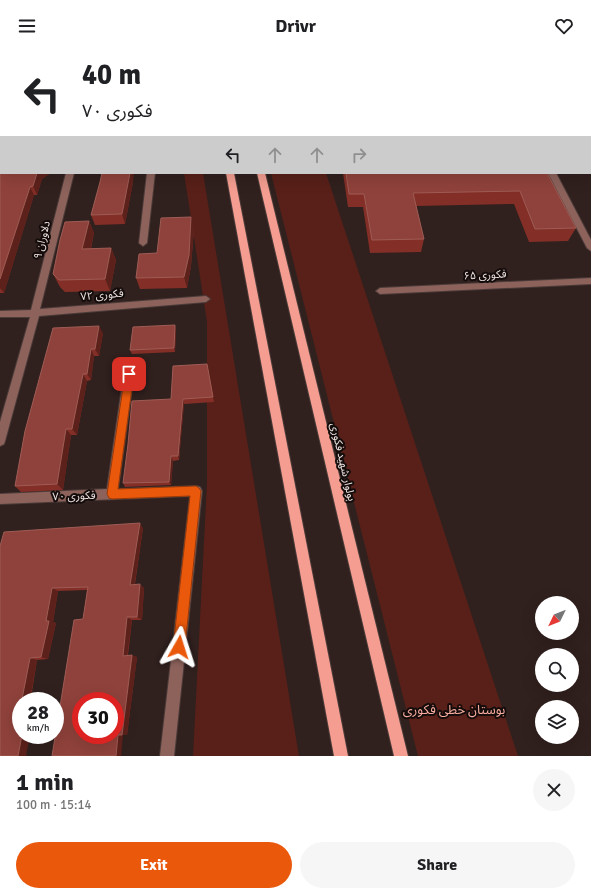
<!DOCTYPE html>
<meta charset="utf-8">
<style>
:root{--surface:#fff;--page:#f6f6f6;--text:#202124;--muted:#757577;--accent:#ea580c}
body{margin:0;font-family:Signika,"Noto Sans Arabic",sans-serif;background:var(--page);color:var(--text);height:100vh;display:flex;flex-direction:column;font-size:15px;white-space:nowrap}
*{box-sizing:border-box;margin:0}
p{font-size:13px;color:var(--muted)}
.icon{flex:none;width:22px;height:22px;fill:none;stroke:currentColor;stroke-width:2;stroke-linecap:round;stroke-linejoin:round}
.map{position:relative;height:704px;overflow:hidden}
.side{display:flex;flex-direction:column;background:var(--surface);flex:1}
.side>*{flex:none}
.top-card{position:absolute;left:0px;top:0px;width:591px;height:122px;box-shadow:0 4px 16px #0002;background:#fff;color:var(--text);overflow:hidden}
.needle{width:26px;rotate:227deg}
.fabs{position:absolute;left:535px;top:544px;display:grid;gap:8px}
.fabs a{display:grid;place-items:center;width:44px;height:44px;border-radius:50%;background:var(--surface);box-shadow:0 4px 16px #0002;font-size:20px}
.speed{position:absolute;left:12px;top:640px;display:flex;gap:8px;font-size:20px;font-weight:700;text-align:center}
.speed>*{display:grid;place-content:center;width:52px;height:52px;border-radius:50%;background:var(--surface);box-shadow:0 4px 16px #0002;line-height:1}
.speed small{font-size:10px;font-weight:400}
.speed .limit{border:6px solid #d22;background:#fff;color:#111}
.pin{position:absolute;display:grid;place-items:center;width:34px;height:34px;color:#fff;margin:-17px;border-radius:8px;box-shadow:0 2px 6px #0006}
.me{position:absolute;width:44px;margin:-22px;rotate:6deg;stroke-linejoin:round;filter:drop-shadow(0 0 3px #0008)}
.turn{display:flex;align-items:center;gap:14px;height:84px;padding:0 16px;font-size:18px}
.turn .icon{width:52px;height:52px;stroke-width:2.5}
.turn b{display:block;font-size:28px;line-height:34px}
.lanes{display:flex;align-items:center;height:38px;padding:0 16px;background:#0003;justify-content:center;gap:20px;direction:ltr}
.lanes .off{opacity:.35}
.round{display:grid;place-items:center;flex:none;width:42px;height:42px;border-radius:21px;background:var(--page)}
.head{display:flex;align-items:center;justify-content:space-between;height:68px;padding:0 16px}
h1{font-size:24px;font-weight:700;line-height:30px}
.cta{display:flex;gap:8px;margin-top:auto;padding:8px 16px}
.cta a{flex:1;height:46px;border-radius:24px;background:var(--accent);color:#fff;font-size:16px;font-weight:700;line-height:46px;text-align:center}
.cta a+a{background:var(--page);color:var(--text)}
header{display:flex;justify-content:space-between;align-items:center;height:52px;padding:0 16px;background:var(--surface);font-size:18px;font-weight:700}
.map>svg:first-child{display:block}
</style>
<header><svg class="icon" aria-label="menu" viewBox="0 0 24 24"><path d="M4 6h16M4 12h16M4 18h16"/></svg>Drivr<svg class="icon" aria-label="heart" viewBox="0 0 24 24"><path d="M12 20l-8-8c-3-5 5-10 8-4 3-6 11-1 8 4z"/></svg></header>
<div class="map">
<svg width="591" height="704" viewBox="0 0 591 704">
<rect width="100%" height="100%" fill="#30201e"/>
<g fill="#582019">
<polygon points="184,121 203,121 299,704 193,704 207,431 207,270"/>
<polygon points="271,121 326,121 518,704 418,704"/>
</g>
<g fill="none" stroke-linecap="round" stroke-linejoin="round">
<defs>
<g id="minor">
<rect x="99" y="0" width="6" height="1"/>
<polygon points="485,0 491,0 492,1 486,1"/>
<rect x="0" y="18" width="1" height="4"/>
<polygon points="66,121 74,121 40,257 206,244 210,247 206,250 39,264 5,389 4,392 0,394 0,370 30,265 0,265 0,259 31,258"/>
<polygon points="147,121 155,121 147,191 143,194 139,191"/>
<polygon points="548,121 556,121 591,188 591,199 587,196"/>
<polygon points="591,226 591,232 380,242 376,239 380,236"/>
<polygon points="129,318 132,319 134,322 118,437 196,434 200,435 202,439 174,704 160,704 190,444 0,452 0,442 107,437 124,322 126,319"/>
</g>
<g id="major">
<rect x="204" y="0" width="6" height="1"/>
<rect x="229" y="0" width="6" height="1"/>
<polygon points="226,121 234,121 348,704 334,704"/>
<polygon points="257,121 265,121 408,704 394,704"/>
</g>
</defs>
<use href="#minor" stroke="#4b3b39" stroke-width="2"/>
<use href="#major" stroke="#4b3b39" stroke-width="2"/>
<use href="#minor" fill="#8c625b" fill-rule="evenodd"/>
<use href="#major" fill="#f49d90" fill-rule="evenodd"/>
</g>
<g fill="#832f27">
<polygon points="0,24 1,121 49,122 42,127 37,143 34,143 4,241 0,241"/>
<polygon points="343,121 547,121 576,176 568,189 529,190 514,152 416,154 424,187 421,200 370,201 363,155 348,155"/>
<polygon points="100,130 133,130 125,172 95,173 91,163"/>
<polygon points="89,169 94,181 91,197 111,196 116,208 110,239 65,240 60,235 53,222"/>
<polygon points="194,177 191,214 187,236 140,237 136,226 157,201"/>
<polygon points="176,277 175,300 132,302 130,298"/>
<polygon points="103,281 99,304 94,304 91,328 87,329 77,383 71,383 63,438 21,440 15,434 25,379"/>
<polygon points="207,312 214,350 184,352 179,408 173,409 171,433 125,435 123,431 171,347"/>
<polygon points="143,476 135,532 144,536 142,568 132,568 128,603 137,605 127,683 123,683 83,567 87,538 58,539 53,570 56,571 48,607 37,608 31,646 39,647 27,696 0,494"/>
</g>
<g fill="#5d211b">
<polygon points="65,0 71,0 70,1 64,1"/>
<polygon points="37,121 49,121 49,122 42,127 37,143 33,134"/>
<polygon points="130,121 134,121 133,130 125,172 122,162"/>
<polygon points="30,135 34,143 4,241 0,236 0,227"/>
<polygon points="191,165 194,177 191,214 187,236 184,225"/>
<polygon points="89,169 94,181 88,209 82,197"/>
<polygon points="111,196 116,208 110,239 105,227"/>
<polygon points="175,273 176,277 175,300 174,296"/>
<polygon points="99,274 103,281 99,304 95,297"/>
<polygon points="91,297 94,304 91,328 87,322"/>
<polygon points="83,322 87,329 77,383 72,377"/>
<polygon points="183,347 184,352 179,408 178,404"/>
<polygon points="66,377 71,383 63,438 57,432"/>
<polygon points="171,404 173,409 171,433 169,430"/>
<polygon points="140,471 143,476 134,536 130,533"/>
<polygon points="140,532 144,536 142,568 137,565"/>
<polygon points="52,536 58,539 53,570 56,571 48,607 41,605 46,569"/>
<polygon points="127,565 132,568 127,605 123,604"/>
<polygon points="132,603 137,605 127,683 123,683 121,704 116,704 118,683"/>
<polygon points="30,606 37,608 30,648 22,647"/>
<polygon points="31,646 39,647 38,649 30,649"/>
<polygon points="22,683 30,683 26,704 18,704"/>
</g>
<g fill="#8f423b" stroke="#9e5c55" fill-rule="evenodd">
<polygon points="14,0 65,0 64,1 14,1"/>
<polygon points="1,22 1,121 37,121 33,134 30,135 0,227 0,24"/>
<polygon points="102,121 130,121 122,162 91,163 100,130"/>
<polygon points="346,121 547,121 576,176 535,177 520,139 413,141 424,187 372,188 364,142 349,142"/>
<polygon points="191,165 189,203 184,225 136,226 139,202 157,201 161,166"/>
<polygon points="89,169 82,197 111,196 105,227 59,228 53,222 60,188 65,170"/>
<polygon points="175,273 174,296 130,298 133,275"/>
<polygon points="99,274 95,297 91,297 87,322 83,322 72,377 66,377 57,432 15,434 25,379 53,276"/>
<polygon points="207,312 213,345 183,347 178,404 171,404 169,430 123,431 128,392 132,349 171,347 173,314"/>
<path d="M 140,471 L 130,533 L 140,532 L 137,565 L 127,565 L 123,604 L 132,603 L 122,683 L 118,683 L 116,704 L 52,704 L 74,568 L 83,567 L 88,535 L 52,536 L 46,569 L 49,569 L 41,605 L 30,606 L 22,647 L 31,646 L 30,649 L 21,649 L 21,683 L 22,683 L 18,704 L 0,704 L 0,494 L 4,480 ZM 81,649 L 115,649 L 115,683 L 81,683 Z"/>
</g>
<polygon fill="#ea580c" stroke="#983908" points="129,318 134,322 118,437 196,434 199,436 201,439 185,595 183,599 179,601 175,599 173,595 190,444 112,447 109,446 107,442 125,322"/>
<g text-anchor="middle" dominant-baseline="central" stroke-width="4" stroke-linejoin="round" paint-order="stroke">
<g font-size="11" fill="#efe4e2" stroke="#130c0b">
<text transform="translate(42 188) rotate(-76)">دلاوران ۹</text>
<text transform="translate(485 223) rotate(-3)">فکوری ۶۵</text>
<text transform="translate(102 243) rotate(-5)">فکوری ۷۲</text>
<text transform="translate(343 410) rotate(77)">بولوار شهید فکوری</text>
<text transform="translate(74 444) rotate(-2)">فکوری ۷۰</text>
</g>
<g font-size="13" fill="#f8ab9f" stroke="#130c0b">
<text x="454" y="658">بوستان خطی فکوری</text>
</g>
</g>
</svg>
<div class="fabs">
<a><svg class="needle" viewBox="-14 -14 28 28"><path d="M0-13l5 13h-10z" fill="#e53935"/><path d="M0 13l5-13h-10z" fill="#757577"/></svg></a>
<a><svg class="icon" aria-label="search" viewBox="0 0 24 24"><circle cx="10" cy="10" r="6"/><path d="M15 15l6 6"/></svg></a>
<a><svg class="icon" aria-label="layers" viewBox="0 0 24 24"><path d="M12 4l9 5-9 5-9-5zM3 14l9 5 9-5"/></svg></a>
</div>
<div class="speed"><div>28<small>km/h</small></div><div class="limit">30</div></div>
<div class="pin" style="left:129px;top:322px;background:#d93025"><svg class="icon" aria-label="arrive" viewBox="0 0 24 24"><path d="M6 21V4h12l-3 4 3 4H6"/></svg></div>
<svg class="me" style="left:179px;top:595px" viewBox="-20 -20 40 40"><path d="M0-17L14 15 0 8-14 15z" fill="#ea580c" stroke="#fff" stroke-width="4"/></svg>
<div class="top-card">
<div class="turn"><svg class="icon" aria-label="left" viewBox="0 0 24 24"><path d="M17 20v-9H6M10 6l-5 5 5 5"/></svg><div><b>40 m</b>فکوری ۷۰</div></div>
<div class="lanes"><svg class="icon" aria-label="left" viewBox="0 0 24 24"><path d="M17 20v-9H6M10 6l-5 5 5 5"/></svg><svg class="icon off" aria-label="ahead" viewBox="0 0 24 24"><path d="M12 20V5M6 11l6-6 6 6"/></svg><svg class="icon off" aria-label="ahead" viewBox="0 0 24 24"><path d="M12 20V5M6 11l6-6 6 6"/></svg><svg class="icon off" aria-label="right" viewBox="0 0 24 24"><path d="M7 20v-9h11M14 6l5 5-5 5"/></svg></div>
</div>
</div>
<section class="side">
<div class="head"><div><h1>1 min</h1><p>100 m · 15:14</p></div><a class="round"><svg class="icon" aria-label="close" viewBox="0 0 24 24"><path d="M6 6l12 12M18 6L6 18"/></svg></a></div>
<div class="cta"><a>Exit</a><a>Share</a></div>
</section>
